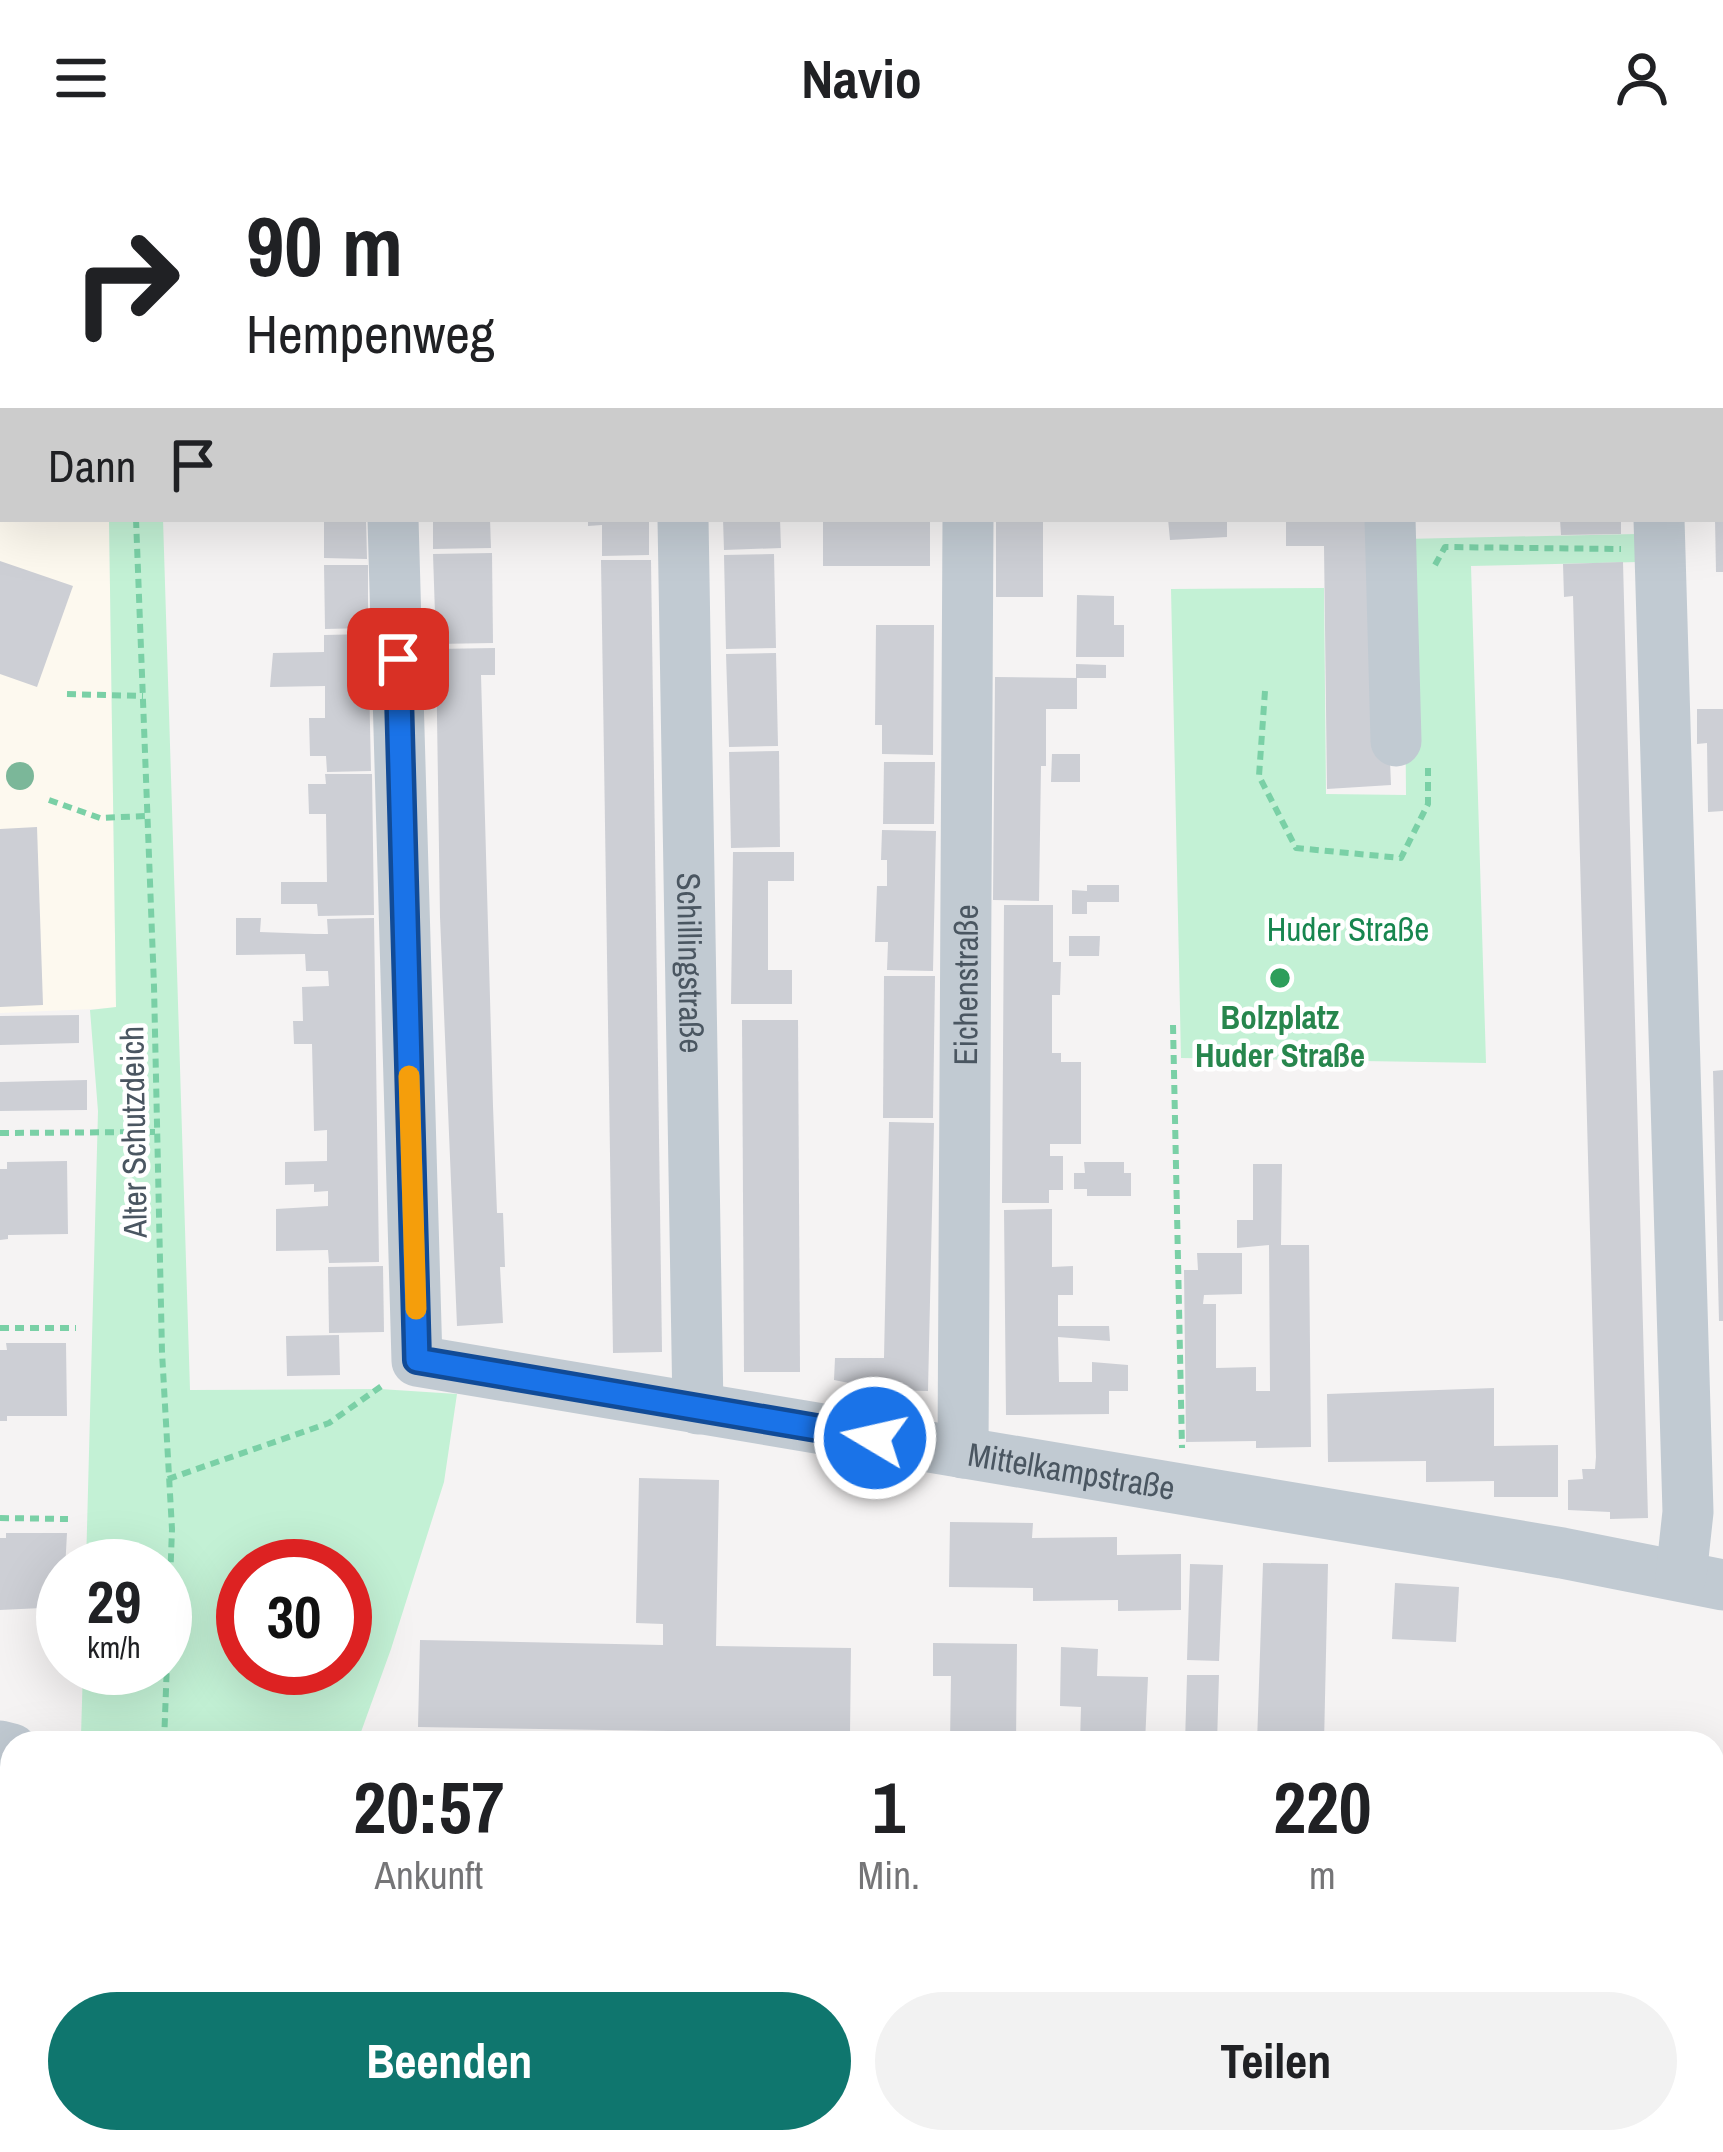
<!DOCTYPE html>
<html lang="de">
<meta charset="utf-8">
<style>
:root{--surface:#fff;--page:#f2f2f2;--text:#202124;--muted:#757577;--accent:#0f766e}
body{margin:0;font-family:"Archivo Narrow",sans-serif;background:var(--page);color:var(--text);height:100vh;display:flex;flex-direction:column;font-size:45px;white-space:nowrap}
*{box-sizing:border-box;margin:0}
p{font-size:39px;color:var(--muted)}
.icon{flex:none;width:66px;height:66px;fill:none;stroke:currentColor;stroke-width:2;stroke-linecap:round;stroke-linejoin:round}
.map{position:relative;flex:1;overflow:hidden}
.side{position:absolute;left:0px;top:1575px;width:1725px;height:423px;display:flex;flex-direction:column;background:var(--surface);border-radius:36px 36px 0 0;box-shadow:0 12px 48px #0002}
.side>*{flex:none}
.banner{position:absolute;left:0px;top:0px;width:1725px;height:366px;box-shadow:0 12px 48px #0002;background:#fff;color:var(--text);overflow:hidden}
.speed{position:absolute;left:36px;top:1383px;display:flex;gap:24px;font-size:60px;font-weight:700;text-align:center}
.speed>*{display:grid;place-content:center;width:156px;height:156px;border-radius:50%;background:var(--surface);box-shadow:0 12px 48px #0002;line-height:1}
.speed small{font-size:30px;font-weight:400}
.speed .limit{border:18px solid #d22;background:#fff;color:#111}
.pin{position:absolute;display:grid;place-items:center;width:102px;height:102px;color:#fff;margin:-51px;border-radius:24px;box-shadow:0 6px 18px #0006}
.me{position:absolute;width:132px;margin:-66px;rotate:279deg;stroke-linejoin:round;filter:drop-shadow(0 0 9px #0008)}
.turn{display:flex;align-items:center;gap:42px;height:252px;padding:0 48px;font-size:54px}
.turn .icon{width:156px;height:156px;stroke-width:2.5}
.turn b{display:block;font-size:84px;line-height:102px}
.then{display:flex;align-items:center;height:114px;padding:0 48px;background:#0003;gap:24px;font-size:45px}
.eta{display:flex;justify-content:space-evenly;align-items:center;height:204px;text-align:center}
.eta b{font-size:72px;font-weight:800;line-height:84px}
.primary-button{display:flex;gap:24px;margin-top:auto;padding:24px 48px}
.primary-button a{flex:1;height:138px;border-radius:72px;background:var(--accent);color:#fff;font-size:48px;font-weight:800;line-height:138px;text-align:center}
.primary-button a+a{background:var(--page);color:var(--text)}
header{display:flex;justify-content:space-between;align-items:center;height:156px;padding:0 48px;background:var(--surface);font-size:54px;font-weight:800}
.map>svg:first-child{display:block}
</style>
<header><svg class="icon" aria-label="menu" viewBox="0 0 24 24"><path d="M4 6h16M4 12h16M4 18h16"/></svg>Navio<svg class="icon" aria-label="person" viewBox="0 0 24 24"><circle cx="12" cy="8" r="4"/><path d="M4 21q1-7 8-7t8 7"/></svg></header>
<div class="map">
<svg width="1723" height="1996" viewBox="0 0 1723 1996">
<rect width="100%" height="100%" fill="#f5f3f3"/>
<g fill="#fdf9ef">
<polygon points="0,17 3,363 109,363 116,852 0,857"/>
<polygon points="280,1986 1713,1986 1723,1996 280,1996"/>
</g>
<g fill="#c3f1d5" fill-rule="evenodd">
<path d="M 109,363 L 163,363 L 190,1234 L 380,1233 L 457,1238 L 444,1326 L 391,1493 L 357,1587 L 164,1587 L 81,1580 L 83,1512 L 165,1512 L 165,1410 L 86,1410 L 98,955 L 90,854 L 116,851 ZM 345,1410 L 345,1512 L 243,1512 L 243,1410 Z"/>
<polygon points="1636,378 1638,406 1471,410 1486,907 1181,902 1171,433 1324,432 1326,638 1406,639 1404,383"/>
<polygon points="0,1617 12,1619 12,1986 209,1986 209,1996 0,1996"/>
</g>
<g fill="#cdcfd5">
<polygon points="324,363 366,363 367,403 324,402"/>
<polygon points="433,363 490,363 491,392 433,393"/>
<polygon points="588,363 649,363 649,399 602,400 602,369 588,370"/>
<polygon points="723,363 780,363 781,392 724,394"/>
<rect x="823" y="363" width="107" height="47"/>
<rect x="996" y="363" width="47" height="78"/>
<polygon points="1168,363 1227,363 1227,381 1170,384"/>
<polygon points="1286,363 1380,363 1391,629 1327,633 1324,390 1286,390"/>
<polygon points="1560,363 1621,363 1621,378 1561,379"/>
<polygon points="1715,363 1723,363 1723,416 1716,416"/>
<polygon points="492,397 493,487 436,488 433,398"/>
<polygon points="774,398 776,492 726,493 724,399"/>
<polygon points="601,404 651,404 662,1196 613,1197"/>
<polygon points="0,405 73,430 37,531 0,518"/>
<polygon points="1623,406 1648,1362 1610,1363 1610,1356 1568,1354 1568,1324 1583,1323 1582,1313 1595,1313 1596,1301 1573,440 1564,441 1563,408"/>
<polygon points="324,409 368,409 368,472 325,473"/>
<polygon points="1077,439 1114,440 1114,469 1124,469 1124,501 1076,501"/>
<polygon points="876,469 934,469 933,599 882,598 882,569 875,569"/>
<polygon points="368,478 371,615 327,616 326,600 310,600 309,562 325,562 325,530 270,531 273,497 324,496 324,479"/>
<polygon points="495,492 495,519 481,519 493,950 497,1057 503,1057 505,1111 500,1111 503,1167 457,1170 440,761 436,493"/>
<polygon points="776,497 778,590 729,591 726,498"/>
<polygon points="1076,508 1106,509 1106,522 1076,522"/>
<polygon points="995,521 1077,522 1077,553 1046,553 1046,610 1041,610 1039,745 993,744"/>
<polygon points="1697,553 1723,553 1723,655 1708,656 1707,587 1697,588"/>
<polygon points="779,595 780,691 731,692 729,596"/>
<polygon points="1052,598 1080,598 1080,626 1051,626"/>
<polygon points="884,606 935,606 934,668 883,668"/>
<polygon points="325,618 372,618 374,759 318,760 317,748 281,748 281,726 327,726 326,658 309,658 308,628 326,628"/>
<polygon points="37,671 43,849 0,851 0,673"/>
<polygon points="882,674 936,675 933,815 887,814 888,786 875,786 877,730 887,730 887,704 881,704"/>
<polygon points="733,696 794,696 794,725 768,725 768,814 792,814 792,848 731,848"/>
<polygon points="1087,729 1119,729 1119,746 1087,746 1087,758 1072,758 1072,734 1087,735"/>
<polygon points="1004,749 1053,749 1053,806 1061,806 1060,839 1052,839 1052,897 1061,897 1061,906 1081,906 1081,988 1050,988 1050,1000 1063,1000 1063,1034 1049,1034 1049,1047 1002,1047"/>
<polygon points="236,762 261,762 260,776 315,778 328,778 327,763 374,762 379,1106 329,1107 328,1094 276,1095 276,1053 328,1050 328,1035 314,1036 314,1028 285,1029 285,1006 327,1005 327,974 314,975 312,888 294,888 293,865 303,865 302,831 329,830 328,815 306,815 305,798 236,799"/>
<polygon points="1069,780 1100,780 1099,800 1069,800"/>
<polygon points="884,820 935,820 933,962 883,962"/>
<polygon points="79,859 79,887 0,889 0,860"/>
<polygon points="742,864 798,864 800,1216 744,1216"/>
<polygon points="1723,914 1723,1165 1719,1165 1713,915"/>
<polygon points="87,924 87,954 0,955 0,926"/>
<polygon points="889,966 934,967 928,1235 884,1234 834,1224 835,1202 884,1202"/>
<polygon points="67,1005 68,1078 8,1079 8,1083 0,1084 0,1013 7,1013 7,1006"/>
<polygon points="1084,1006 1124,1006 1124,1017 1131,1017 1131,1040 1087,1040 1087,1033 1074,1033 1074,1017 1085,1017"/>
<polygon points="1253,1008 1282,1008 1281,1089 1309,1089 1311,1291 1256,1292 1256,1285 1186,1286 1184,1114 1198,1114 1197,1097 1242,1097 1242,1138 1204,1139 1203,1148 1216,1148 1216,1212 1256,1211 1256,1235 1270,1235 1269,1089 1237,1092 1237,1064 1253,1064"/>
<polygon points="1052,1053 1052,1111 1073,1110 1073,1139 1058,1139 1058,1170 1109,1170 1110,1185 1058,1181 1059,1226 1092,1226 1092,1206 1128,1209 1128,1235 1109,1235 1109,1258 1006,1259 1004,1054"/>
<polygon points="383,1110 384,1176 329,1177 328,1111"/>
<polygon points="339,1179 340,1219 287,1220 286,1180"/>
<polygon points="6,1187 66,1187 67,1260 7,1260 7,1265 0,1265 0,1194 7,1194"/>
<polygon points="1494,1232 1494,1290 1558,1289 1558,1341 1494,1341 1494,1325 1426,1326 1426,1305 1328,1306 1327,1238"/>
<polygon points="639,1322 719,1324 716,1490 851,1492 850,1578 418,1571 420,1484 663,1489 663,1468 636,1467"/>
<polygon points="950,1366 1033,1367 1032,1382 1117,1381 1117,1399 1181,1398 1181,1454 1118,1455 1118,1444 1033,1445 1033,1432 949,1431"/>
<polygon points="6,1377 67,1377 63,1451 0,1454 0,1382 6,1382"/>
<polygon points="1263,1407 1328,1408 1324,1587 1257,1587"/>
<polygon points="1190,1408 1223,1409 1219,1505 1187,1504"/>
<polygon points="1395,1427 1459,1431 1456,1486 1392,1483"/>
<polygon points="933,1487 1017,1488 1016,1587 950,1587 951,1520 933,1520"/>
<polygon points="1061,1491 1098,1493 1097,1520 1148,1521 1145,1587 1080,1587 1081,1551 1060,1550"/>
<polygon points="1187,1519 1219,1519 1217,1587 1185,1587"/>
<rect x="437" y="1986" width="32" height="10"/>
<polygon points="520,1986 638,1986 638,1996 519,1996"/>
<rect x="769" y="1986" width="145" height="10"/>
<rect x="1043" y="1986" width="148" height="10"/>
<polygon points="1352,1986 1471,1986 1471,1996 1351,1996"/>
</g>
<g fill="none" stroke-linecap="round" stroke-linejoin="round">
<g stroke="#7ad0a6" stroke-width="6" stroke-dasharray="9 6" stroke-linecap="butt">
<polyline points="117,0 117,3"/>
<polyline points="136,363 154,830 162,1196 172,1373 164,1587"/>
<polyline points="1435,409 1445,391 1621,393"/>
<polyline points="1265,535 1259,620 1296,692 1401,702 1428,648 1428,612"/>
<polyline points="67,538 143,540"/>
<polyline points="49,644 100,662 145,660"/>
<polyline points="1173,869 1182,1292"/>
<polyline points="0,977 155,976"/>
<polyline points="0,1172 76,1172"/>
<polyline points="168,1323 329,1267 383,1229"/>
<polyline points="0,1362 68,1363"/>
<polyline points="162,1996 162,1986"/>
<polyline points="499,1996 499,1986"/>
</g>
<g stroke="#c1cad2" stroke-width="51">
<polyline points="383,0 383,3"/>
<polyline points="677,0 677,3"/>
<polyline points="1076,0 1090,3"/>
<polyline points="1322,0 1322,3"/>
<polyline points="970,3 970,0"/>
<polyline points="1722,59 1723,59"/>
<path id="s1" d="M 393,363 L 417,1205 L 1562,1397 L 1723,1429"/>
<path id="s2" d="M 683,363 L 698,1253"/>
<polyline points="1390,363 1396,585"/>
<polyline points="1659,363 1688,1356 1681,1420"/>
<path id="s3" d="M 963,1297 L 968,363"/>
<polyline points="0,1590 12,1593"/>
<polyline points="1713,1651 1723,1650"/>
<polyline points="1723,1746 1723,1714"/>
<polyline points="81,1996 82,1986"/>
<polyline points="231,1996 231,1986"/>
<polyline points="1245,1996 1245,1986"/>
<polyline points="1628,1996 1628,1986"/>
<polyline points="1719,1996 1722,1791"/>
</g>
</g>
<circle fill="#7bb799" cx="20" cy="620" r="14"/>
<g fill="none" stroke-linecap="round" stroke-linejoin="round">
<defs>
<polyline id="route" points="398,503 417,1204 875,1282"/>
</defs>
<use href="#route" stroke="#114b97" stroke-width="30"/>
<use href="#route" stroke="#1a73e8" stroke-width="21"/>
<polyline stroke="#f59e0b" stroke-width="21" points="409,920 416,1153"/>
</g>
<circle fill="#2e9e5b" stroke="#fff" stroke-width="4.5" cx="1280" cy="822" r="12"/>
<g text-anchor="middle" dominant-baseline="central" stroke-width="9" stroke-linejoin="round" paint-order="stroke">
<g font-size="33" fill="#17864f" stroke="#fff">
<text x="1348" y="773">Huder Straße</text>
</g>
<g font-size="33" fill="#4a5661" stroke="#fff">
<text stroke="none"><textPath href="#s2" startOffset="444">Schillingstraße</textPath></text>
<text stroke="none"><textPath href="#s3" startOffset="468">Eichenstraße</textPath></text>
<text transform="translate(133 976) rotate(-91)">Alter Schutzdeich</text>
<text stroke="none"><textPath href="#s1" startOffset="1506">Mittelkampstraße</textPath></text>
</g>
<g font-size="33" font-weight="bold" fill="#27864d" stroke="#fff">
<text x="1280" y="861">Bolzplatz<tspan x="1280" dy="38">Huder Straße</tspan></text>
</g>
</g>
</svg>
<div class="speed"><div>29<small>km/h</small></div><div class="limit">30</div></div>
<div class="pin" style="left:398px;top:503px;background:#d93025"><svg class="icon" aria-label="arrive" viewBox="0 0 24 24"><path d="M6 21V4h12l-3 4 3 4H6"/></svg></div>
<svg class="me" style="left:875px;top:1282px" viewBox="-20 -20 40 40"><circle r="17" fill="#1a73e8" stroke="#fff" stroke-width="3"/><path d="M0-11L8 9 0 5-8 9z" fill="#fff"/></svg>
<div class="banner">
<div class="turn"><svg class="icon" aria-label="right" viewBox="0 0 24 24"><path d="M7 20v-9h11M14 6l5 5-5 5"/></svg><div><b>90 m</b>Hempenweg</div></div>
<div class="then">Dann<svg class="icon" aria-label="arrive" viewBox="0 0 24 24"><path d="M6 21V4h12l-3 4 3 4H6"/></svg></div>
</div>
<section class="side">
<div class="eta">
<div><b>20:57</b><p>Ankunft</p></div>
<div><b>1</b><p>Min.</p></div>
<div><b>220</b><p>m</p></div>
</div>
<div class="primary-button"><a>Beenden</a><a>Teilen</a></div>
</section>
</div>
